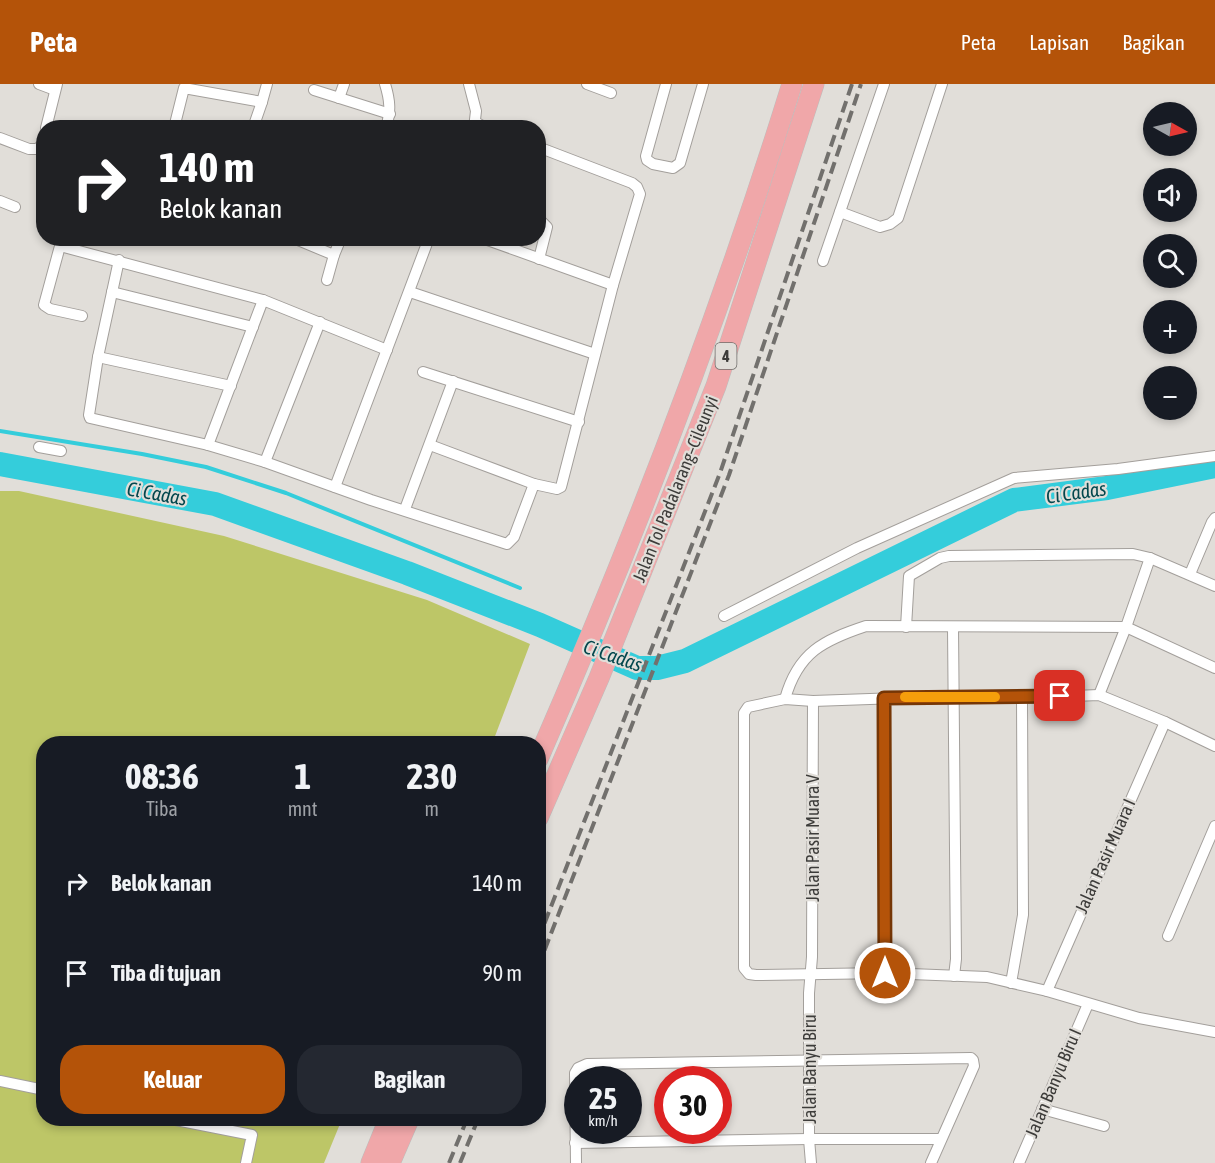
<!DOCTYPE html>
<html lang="id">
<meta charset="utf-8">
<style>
:root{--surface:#171b24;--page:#242831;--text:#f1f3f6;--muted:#9ea1a6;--accent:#b45309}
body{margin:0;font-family:"Asap Condensed",sans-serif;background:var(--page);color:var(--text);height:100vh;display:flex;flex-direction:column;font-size:22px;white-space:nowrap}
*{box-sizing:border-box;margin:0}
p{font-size:20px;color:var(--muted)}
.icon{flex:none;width:33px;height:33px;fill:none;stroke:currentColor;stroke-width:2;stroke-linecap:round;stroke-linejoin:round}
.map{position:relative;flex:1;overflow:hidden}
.drawer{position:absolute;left:36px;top:652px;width:510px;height:390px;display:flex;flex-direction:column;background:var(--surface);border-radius:24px;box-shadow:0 3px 9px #0003}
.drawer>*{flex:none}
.top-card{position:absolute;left:36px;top:36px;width:510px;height:126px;border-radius:24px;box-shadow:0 3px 9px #0003;background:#202124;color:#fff;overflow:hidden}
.needle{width:39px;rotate:98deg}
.tools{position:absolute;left:1143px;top:18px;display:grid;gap:12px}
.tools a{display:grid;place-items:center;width:54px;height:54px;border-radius:50%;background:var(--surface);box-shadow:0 3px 9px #0003;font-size:30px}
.speed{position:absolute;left:564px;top:982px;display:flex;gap:12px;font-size:30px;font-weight:700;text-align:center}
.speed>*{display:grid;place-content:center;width:78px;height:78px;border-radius:50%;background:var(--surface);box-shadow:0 3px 9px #0003;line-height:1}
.speed small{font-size:15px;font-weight:400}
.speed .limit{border:9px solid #d22;background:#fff;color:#111}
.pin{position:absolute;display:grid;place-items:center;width:51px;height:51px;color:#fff;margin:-26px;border-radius:12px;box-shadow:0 3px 9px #0006}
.me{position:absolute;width:66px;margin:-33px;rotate:0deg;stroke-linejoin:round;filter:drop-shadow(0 0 4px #0008)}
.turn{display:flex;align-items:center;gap:21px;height:126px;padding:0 24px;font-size:27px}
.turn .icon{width:78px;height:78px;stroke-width:2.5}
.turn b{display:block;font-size:42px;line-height:51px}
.eta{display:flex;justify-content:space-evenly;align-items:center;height:102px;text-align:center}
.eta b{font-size:36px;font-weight:700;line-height:42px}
.button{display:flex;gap:12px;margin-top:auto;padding:12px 24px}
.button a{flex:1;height:69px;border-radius:24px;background:var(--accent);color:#fff;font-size:24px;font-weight:700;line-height:69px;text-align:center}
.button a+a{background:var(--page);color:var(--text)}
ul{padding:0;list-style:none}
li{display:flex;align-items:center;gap:18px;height:90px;padding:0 24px}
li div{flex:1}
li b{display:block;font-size:22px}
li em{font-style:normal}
header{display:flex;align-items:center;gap:36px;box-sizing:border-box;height:84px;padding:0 30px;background:var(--accent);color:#fff}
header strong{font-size:28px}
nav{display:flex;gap:33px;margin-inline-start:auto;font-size:21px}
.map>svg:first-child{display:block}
</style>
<header>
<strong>Peta</strong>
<nav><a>Peta</a><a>Lapisan</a><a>Bagikan</a></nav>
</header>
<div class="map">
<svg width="1215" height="1079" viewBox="0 0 1215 1079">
<rect width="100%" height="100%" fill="#e1ded9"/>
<polygon fill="#bdc667" points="0,407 19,407 224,452 427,516 530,560 492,660 44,660 44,1035 342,1035 324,1079 0,1079"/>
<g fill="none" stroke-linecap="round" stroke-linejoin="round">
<polyline stroke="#34cddb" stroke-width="4" points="0,347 142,370 206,383 286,409 520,504"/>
<polyline stroke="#34cddb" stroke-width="24" points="0,380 215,420 407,489 540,541 637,584 657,584 685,577 1014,416 1107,404 1215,382"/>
<defs>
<g id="street">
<polyline points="39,0 55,6"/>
<path d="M 385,0 C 390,16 391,27 386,44"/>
<polyline points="469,0 476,27 474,44"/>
<polyline points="587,0 611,9"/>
<polyline points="666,0 646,72 647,76 653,80 673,84 680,79 703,0"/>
<polyline points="314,6 390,30"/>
<polyline points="339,14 344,0"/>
<polyline points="475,38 486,44"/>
<polyline points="46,44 57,0"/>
<polyline points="174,44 184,4 262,18 267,0"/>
<polyline points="253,44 262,18"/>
<polyline points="0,54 29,65 37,65 42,61 44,54"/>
<polyline points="0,117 15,123"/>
<polyline points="840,128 880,143 890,140 898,134 942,0"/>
<polyline points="538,134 547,143 539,175"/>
<polyline points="62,154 60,162 263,216 387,266"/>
<polyline points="293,154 334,171 341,154"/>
<polyline points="482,154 613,201"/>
<polyline points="209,155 209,154"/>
<polyline points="60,162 44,221 50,225 82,232"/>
<polyline points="119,176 98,273 89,331 90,334 208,361 265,378 371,416 507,460 514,453 534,400 557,405 561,403 613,201 640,110 637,103 632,99 538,63"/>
<polyline points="823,177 884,0"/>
<polyline points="327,196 334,171"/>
<polyline points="112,208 253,243"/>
<polyline points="410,208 595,270"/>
<polyline points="98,273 231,302"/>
<polyline points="423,288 579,338"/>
<polyline points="208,361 263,216"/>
<polyline points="430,361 534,400"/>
<polyline points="39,363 61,367"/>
<polyline points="265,378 320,238"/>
<polyline points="335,403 429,154"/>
<polyline points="405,425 453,297"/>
<polyline points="1190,490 1212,438 1215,434"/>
<polyline points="724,532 857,464 1014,394 1118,385 1215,372"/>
<polyline points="906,543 909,492 940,474 949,472 1133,470 1150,474 1215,502"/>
<polyline points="953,544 956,875 954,892"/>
<polyline points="1099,611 1126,543 1150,474"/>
<polyline points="884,613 885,889"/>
<path d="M 785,615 C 798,568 824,556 866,542 L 1126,543 L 1215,584"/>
<polyline points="1215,662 1165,638 1099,611 1022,614 955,612 813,617 785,615 748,623 744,629 744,884 749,890 756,891 885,889 987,893 1047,907 1139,934 1215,948"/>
<polyline points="1168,852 1215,742"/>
<polyline points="1011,899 1023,831 1022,614"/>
<polyline points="1047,907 1165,638"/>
<polyline points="0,997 44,1006"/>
<polyline points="1042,1025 1104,1042"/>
<polyline points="171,1035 252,1051 246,1079"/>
<polyline points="575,1059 809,1055 941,1055"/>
<polyline points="576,1079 575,989 578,984 587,980 971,974 973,976 974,982 931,1079"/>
<polyline points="811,1079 809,1055 809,909 812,873 813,617"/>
<polyline points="1019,1079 1088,920"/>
</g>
<g id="highway">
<path d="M 538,675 C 634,455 721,229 792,0"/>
<polyline points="538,734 599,594 716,302 814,0"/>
<polyline points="371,1079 389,1035"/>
<polyline points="390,1079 409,1035"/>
</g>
</defs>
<use href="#street" stroke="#a39f9b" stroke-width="12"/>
<use href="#highway" stroke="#bdbdbc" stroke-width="21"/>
<use href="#street" stroke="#fff" stroke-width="10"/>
<use href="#highway" stroke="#f0a7a9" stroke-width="20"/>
<g stroke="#72706d" stroke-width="4" stroke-dasharray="12 6" stroke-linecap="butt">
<polyline points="538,856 720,389 852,0"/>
<polyline points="538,883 729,391 861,0"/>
<polyline points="449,1079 467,1035"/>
<polyline points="460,1079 478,1035"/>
</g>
</g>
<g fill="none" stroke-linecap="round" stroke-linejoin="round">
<defs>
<polyline id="route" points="885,889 884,614 1060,612"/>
</defs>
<use href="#route" stroke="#753606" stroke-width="15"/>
<use href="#route" stroke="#b45309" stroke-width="10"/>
<polyline stroke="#f59e0b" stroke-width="10" points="905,613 995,613"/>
</g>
<g text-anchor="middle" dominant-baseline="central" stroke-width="4.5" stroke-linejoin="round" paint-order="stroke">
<rect fill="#e1ded9" stroke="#6e6d6a" stroke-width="1.5" x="715.5" y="259" width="21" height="26" rx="4.5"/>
<g font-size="16" font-weight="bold" fill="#3d3c3a">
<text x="726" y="272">4</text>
</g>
<g font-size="18" fill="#3d3c3a" stroke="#e1ded9">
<text transform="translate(675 405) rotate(-68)">Jalan Tol Padalarang–Cileunyi</text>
<text transform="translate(812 754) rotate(-90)">Jalan Pasir Muara V</text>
<text transform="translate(1105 772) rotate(-66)">Jalan Pasir Muara I</text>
<text transform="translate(809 985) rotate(-90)">Jalan Banyu Biru</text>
<text transform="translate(1053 999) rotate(-67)">Jalan Banyu Biru I</text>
</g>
<g font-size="20" font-style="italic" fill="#03474d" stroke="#e1ded9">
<text transform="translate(1076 408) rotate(-8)">Ci Cadas</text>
<text transform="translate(157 409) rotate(10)">Ci Cadas</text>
<text transform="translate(613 571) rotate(19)">Ci Cadas</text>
</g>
</g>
</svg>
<div class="tools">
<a><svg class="needle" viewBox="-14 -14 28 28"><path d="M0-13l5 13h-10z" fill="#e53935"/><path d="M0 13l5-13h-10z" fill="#9ea1a6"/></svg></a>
<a><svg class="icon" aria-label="sound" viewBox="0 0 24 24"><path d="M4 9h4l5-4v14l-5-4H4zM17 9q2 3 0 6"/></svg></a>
<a><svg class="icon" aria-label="search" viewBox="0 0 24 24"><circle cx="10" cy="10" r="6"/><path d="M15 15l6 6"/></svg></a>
<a>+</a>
<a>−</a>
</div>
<div class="speed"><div>25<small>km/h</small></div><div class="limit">30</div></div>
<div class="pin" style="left:1060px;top:612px;background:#d93025"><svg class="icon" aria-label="arrive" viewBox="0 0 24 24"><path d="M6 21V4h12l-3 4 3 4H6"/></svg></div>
<svg class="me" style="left:885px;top:889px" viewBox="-20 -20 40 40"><circle r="17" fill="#b45309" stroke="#fff" stroke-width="3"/><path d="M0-11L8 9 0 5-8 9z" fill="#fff"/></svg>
<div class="top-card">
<div class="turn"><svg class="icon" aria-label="right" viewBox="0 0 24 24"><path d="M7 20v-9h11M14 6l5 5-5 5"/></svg><div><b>140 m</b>Belok kanan</div></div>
</div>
<section class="drawer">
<div class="eta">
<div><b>08:36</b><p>Tiba</p></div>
<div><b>1</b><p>mnt</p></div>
<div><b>230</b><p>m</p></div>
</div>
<ul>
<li><svg class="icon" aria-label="right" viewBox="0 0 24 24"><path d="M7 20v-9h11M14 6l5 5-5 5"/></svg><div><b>Belok kanan</b></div><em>140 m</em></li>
<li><svg class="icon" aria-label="arrive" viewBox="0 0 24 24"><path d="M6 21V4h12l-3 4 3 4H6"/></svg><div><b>Tiba di tujuan</b></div><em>90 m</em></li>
</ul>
<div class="button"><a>Keluar</a><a>Bagikan</a></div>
</section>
</div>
